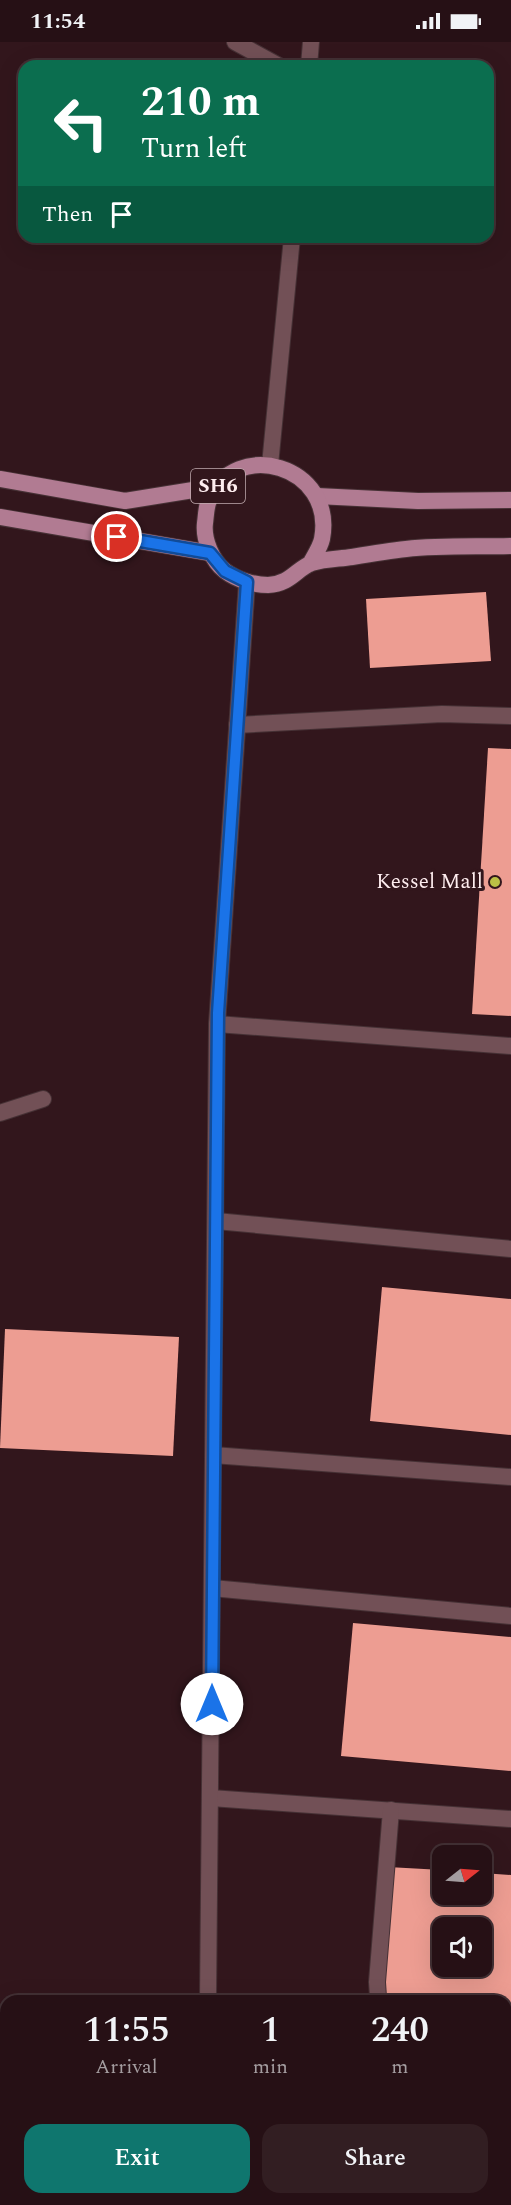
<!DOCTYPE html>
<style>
:root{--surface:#261015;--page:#321e22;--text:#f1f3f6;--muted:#a49da0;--line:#423034;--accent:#0f766e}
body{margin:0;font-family:Spectral,serif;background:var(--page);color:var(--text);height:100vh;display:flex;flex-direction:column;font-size:22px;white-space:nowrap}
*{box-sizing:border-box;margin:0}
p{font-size:20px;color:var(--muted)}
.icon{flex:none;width:33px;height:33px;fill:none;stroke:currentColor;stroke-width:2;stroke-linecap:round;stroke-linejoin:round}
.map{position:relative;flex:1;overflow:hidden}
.drawer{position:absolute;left:0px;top:1953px;width:512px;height:210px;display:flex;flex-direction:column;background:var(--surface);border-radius:18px 18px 0 0;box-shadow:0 6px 24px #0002,0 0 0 2px var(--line)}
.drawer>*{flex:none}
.banner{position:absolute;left:18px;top:18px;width:476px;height:183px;border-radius:18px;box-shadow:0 6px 24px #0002,0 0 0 2px var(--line);background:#0b6e4f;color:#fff;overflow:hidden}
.needle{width:39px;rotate:73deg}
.fabs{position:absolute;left:432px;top:1803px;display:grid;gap:12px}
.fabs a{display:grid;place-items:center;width:60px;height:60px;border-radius:12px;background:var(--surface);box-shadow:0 6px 24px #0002,0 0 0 2px var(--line);font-size:30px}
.pin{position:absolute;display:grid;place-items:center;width:51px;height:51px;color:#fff;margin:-26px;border:3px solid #fff;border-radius:50%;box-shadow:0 2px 6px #0007}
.me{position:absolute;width:66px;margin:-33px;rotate:0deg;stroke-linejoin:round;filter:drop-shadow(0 0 4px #0008)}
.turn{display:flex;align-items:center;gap:21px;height:126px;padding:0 24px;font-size:27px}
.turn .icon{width:78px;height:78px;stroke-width:2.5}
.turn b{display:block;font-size:42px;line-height:51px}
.then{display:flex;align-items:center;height:57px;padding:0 24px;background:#0003;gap:12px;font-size:22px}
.eta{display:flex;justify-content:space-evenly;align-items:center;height:102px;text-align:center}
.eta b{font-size:36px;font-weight:600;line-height:42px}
.button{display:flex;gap:12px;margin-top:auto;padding:12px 24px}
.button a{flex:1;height:69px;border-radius:18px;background:var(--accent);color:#fff;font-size:24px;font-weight:600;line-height:69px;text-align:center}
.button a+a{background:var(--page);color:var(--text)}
.status{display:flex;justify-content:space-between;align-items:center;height:42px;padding:0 30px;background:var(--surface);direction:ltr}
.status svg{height:16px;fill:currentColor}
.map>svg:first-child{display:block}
</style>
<div class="status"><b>11:54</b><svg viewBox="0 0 49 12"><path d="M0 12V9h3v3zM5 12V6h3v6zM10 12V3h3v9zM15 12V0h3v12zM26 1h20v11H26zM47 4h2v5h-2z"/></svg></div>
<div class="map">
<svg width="511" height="2163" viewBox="0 0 511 2163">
<rect width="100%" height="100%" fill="#32161c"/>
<g fill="#ed9d92" fill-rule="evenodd">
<polygon points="486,550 491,619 370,626 366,557"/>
<polygon points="488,706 511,707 511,974 472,972"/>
<polygon points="382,1245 511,1257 511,1393 370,1379"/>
<polygon points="5,1287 179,1295 173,1414 0,1406"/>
<polygon points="353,1581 511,1595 511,1729 341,1714"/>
<path d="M 388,1825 L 442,1828 L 442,1852 L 482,1852 L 482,1831 L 511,1833 L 511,1968 L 506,1968 L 506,1959 L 380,1959 ZM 442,1886 L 482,1886 L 482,1924 L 442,1924 Z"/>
</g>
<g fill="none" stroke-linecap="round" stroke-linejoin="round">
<defs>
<polyline id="service" points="235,0 279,24"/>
<g id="minor">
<polyline points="309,24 311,0"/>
<polyline points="270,423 292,195"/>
<polyline points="237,683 442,672 511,674"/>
<polyline points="217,982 511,1004"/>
<polyline points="0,1071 43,1057"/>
<polyline points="216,1179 511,1207"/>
<polyline points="213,1413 511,1435"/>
<polyline points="212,1546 511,1574"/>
<polyline points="211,1756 511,1777"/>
<polyline points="380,1959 378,1955 377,1940 391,1768"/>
<polyline points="506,1984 511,1985"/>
</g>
<g id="tertiary">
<polyline points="208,1959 217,982 247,540"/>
<polyline points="203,2163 203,2157"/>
</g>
<g id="secondary">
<polyline points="0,2057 6,2078"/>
<polyline points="29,2157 30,2163"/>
</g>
<g id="primary">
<polyline points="0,437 125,459 218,444"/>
<polyline points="317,454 418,459 511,458"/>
<polyline points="0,475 210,511"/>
<path d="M 310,522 C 314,514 320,506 322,497 C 336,423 234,395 209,458 C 206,465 206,474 205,481 C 203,497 212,519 225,529 C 237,538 254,543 268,543 C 291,542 297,526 312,521 C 324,517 339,517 352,515 C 370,512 388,509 406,507 C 441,503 476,505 511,504"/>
</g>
</defs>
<use href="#service" stroke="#463135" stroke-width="18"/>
<use href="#minor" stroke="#463135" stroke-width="18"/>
<use href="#tertiary" stroke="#463135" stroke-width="18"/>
<use href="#secondary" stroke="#463135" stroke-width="18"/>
<use href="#primary" stroke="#463135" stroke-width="18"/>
<use href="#service" stroke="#725056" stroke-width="16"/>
<use href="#minor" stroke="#725056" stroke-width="16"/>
<use href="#tertiary" stroke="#725056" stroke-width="16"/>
<use href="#secondary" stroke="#926574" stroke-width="16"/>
<use href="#primary" stroke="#b17b92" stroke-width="16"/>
</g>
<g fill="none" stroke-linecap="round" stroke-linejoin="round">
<defs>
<polyline id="route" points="117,495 210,511 225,529 247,540 218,971 212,1662"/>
</defs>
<use href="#route" stroke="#114b97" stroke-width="15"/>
<use href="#route" stroke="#1a73e8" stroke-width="10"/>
</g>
<circle fill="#bbc045" stroke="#32161c" stroke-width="2" cx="495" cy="840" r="6"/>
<g text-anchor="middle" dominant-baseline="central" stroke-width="6" stroke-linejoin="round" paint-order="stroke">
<rect fill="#32161c" stroke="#c1acb0" stroke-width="1.5" x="191" y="427" width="54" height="34" rx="4.5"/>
<g font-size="20" font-weight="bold" fill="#feedef">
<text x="218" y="444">SH6</text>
</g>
<g font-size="21" fill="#feedef" stroke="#32161c" text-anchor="end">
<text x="483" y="840">Kessel Mall</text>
</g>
</g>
</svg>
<div class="fabs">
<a><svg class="needle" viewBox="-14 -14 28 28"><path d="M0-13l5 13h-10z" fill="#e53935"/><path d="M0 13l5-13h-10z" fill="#a49da0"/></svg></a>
<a><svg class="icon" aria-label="sound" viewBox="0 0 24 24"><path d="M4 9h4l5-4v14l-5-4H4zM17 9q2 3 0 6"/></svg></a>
</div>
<div class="pin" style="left:117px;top:495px;background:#d93025"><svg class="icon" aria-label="arrive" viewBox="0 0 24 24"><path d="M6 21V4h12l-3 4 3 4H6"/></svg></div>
<svg class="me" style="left:212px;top:1662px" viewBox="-20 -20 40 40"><circle r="19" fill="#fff"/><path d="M0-13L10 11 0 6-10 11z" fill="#1a73e8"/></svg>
<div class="banner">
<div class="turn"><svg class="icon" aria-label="left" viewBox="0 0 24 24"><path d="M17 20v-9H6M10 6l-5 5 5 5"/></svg><div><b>210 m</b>Turn left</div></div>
<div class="then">Then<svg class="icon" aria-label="arrive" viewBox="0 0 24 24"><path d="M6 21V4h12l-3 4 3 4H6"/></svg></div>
</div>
<section class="drawer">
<div class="eta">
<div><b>11:55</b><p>Arrival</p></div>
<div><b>1</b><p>min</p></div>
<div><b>240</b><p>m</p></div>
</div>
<div class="button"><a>Exit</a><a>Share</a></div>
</section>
</div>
